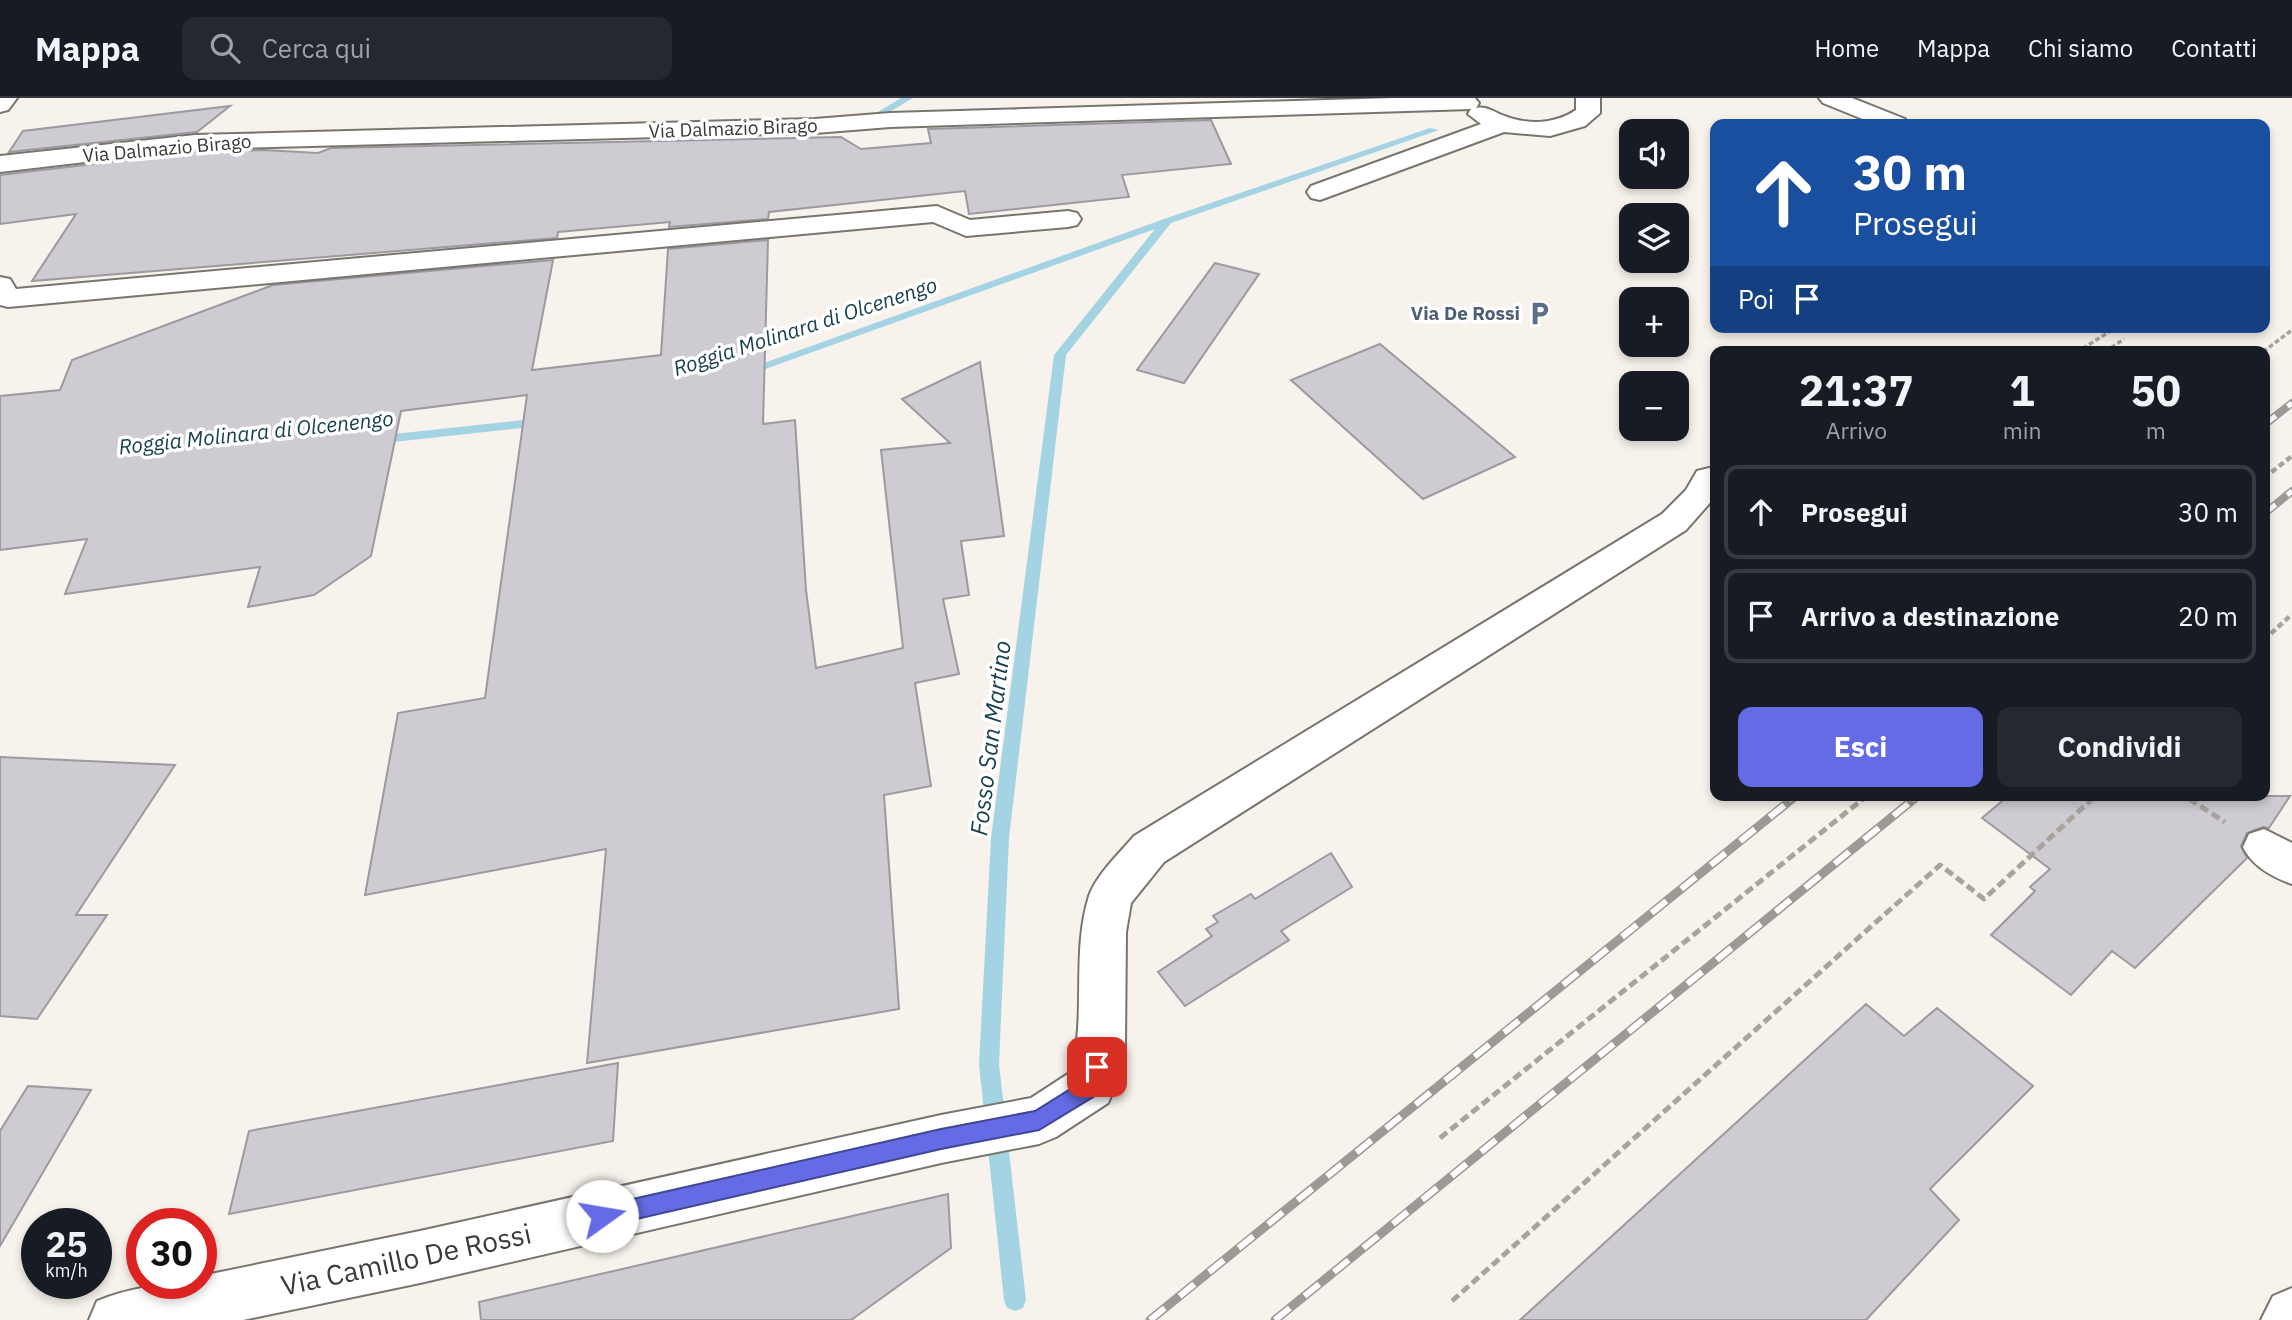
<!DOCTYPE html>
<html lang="it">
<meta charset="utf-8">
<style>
:root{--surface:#171b24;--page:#242831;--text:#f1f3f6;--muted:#9ea1a6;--line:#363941;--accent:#646be4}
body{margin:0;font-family:"IBM Plex Sans",sans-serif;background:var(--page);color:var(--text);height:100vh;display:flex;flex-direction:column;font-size:26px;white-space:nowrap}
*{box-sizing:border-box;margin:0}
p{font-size:23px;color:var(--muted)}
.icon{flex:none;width:38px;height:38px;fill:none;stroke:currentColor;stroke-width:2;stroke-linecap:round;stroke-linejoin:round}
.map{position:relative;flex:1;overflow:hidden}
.sheet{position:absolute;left:1710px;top:248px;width:560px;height:455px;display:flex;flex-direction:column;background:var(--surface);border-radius:14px;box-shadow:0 4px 10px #0003}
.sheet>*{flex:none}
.banner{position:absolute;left:1710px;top:21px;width:560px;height:214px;border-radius:14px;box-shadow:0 4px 10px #0003;background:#1a4fa0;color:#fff;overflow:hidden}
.controls{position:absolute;left:1619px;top:21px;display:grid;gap:14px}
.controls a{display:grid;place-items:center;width:70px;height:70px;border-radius:14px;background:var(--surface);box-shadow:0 4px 10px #0003;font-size:35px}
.speed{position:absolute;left:21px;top:1110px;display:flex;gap:14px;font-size:35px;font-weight:700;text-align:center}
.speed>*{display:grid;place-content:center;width:91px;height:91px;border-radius:50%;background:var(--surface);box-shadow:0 4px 10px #0003;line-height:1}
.speed small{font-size:18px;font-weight:400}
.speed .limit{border:10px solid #d22;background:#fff;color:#111}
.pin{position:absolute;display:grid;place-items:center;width:60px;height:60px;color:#fff;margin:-30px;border-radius:14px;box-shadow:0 4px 10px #0006}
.me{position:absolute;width:77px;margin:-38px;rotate:77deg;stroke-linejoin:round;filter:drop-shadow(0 0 5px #0008)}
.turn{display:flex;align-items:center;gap:24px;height:147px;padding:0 28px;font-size:32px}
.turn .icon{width:91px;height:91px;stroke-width:2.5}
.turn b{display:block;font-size:49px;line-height:60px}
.then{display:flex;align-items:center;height:66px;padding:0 28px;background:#0003;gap:14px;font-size:26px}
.eta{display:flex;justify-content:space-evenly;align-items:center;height:119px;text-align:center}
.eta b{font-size:42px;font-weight:800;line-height:49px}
.cta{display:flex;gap:14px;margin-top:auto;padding:14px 28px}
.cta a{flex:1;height:80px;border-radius:14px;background:var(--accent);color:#fff;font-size:28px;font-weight:800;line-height:80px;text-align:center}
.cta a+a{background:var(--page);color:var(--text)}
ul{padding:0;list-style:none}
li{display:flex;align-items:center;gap:21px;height:94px;margin:0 14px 10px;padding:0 14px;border:4px solid var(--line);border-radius:14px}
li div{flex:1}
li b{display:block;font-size:26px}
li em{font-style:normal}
header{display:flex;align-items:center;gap:42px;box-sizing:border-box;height:98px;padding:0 35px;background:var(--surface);border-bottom:2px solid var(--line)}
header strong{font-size:33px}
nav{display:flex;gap:38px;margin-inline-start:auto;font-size:24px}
.search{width:490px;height:63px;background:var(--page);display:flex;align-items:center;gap:18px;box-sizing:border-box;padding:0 24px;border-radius:14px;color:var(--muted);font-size:26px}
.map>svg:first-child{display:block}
</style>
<header>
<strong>Mappa</strong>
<div class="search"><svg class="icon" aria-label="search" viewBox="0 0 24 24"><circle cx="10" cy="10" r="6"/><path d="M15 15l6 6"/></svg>Cerca qui</div>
<nav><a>Home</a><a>Mappa</a><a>Chi siamo</a><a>Contatti</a></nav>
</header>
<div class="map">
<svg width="2292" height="1222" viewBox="0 0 2292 1222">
<rect width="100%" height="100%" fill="#f7f2eb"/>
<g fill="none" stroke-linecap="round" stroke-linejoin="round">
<g fill="#a4d4e3" fill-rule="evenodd">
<polygon points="901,0 913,0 886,16 878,14"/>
<polygon points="1430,30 1439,32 1171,125 1066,257 1009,740 999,966 1026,1202 1023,1210 1015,1213 1007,1210 1004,1202 979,966 991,740 1054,257 1155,131 749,277 741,277 739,274 1164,121"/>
<polygon points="544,320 550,324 549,327 375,346 368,342 375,338"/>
</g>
</g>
<g fill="#cecbd3" stroke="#9c99a0" stroke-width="2">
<polygon points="230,8 197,34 9,54 23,33"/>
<polygon points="1211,22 1231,66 1122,77 1129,99 969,116 965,93 769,114 768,121 669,129 670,124 558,134 557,140 32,183 76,116 0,126 0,77 195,54 264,52 318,55 331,50 841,39 861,51 931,45 928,31"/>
<polygon points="768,142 763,326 795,322 806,492 816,570 903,550 881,352 950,345 902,301 980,264 1004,438 961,443 969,497 943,501 959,576 915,585 931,688 884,697 899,911 587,965 606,751 365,797 398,615 485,600 527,297 401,313 371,458 314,497 248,509 260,469 65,496 87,441 0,452 0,298 60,292 72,262 273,187 553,162 532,272 661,257 668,151"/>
<polygon points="1215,165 1259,176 1184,285 1137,272"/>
<polygon points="1380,246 1515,359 1423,401 1291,282"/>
<polygon points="0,659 175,667 76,817 107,817 37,921 0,918"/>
<polygon points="2008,698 2290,698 2269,730 2263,729 2247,735 2241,748 2247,760 2135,870 2112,853 2071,897 1991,837 2035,793 2030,789 2050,771 1982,720"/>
<polygon points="1331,755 1352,789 1281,833 1289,842 1185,908 1158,874 1212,838 1206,831 1218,824 1213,818 1251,796 1255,801"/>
<polygon points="1866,906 1904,938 1937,910 2033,988 1930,1091 1959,1122 1866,1222 1520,1222"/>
<polygon points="618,965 613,1043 229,1116 249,1033"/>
<polygon points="28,988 91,992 0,1148 0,1033"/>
<polygon points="948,1096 951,1150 851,1222 481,1222 479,1204"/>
</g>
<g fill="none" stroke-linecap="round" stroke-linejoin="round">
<defs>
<g id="minor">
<polygon points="0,0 17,0 8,12 0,14"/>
<path d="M 1393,0 L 1475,0 L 1479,5 L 1476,10 C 1486,8 1492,13 1502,17 C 1526,27 1554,27 1576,12 L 1576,0 L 1600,0 L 1600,15 L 1585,28 L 1550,38 L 1504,34 L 1320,102 L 1311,100 L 1307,94 L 1311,88 L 1481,26 L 1468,16 L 1471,11 L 890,29 L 815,35 L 195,51 L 0,74 L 0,58 L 195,37 L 815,21 L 890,15 Z"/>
<polygon points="1819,0 1852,0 1905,21 1908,26 1875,26 1823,5"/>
<polygon points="937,108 970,122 1068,113 1077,115 1081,121 1077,127 1068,129 966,138 933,124 8,209 0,207 0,179 10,181 16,191"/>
<path d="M 1709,370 L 1715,372 L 1715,399 L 1686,432 L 1164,764 L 1131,805 L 1126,834 L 1125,948 L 1115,989 L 1108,1005 L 1056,1039 L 1039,1046 L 941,1065 L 420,1185 L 243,1222 L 89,1222 L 97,1203 C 131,1189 165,1185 201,1185 L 201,1178 L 420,1133 L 941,1017 L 1031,1000 L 1071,974 C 1087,917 1071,855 1089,798 C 1097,776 1119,756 1134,738 L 1662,416 L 1686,392 L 1697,373 Z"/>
<path d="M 2264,731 L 2292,745 L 2292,786 C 2272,779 2252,768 2243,749 L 2249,736 Z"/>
<polygon points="2292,1190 2292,1222 2261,1222 2273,1198"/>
</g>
</defs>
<use href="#minor" stroke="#78756e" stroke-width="4"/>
<g stroke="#a7a49e" stroke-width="3.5" stroke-dasharray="5 2.5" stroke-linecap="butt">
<polyline points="2088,254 2082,251 2112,232 2106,229"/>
<polyline points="2105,254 2124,241"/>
<polyline points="2263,254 2292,232"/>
</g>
<g stroke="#a7a49e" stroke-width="4.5" stroke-dasharray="6 3.5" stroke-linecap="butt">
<polyline points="2264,380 2292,358"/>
<polyline points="2264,542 2292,516"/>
<polyline points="2185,698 2192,702"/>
<polyline points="1860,702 1866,698"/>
<polyline points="2090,702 2095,698"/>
</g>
<g stroke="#a7a49e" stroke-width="5" stroke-dasharray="9 4.5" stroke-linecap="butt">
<polyline points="2189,701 2225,724"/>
<polyline points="1440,1040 1863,701"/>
<polyline points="1452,1203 1940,767 1984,801 2092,701"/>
</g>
<use href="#minor" fill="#fff" fill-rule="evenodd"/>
<defs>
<g id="rail-far1">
<polyline points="2264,327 2292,305"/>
<polyline points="2264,416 2292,393"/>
<polyline points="1789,702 1795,698"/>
<polyline points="1912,702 1917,698"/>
</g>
<g id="rail">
<polyline points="1150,1222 1792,701"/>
<polyline points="1275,1222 1914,701"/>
</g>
</defs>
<use href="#rail-far1" stroke="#9d9994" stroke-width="8"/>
<use href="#rail" stroke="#9d9994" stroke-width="9"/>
<use href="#rail-far1" stroke="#fff" stroke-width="5" stroke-dasharray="15" stroke-linecap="butt"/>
<use href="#rail" stroke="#fff" stroke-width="6" stroke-dasharray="19" stroke-linecap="butt"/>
</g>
<polygon fill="#646be4" stroke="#414694" stroke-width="2" points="1097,959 1103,962 1106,969 1098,996 1039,1032 941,1051 602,1129 595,1125 592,1118 595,1111 602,1108 941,1031 1035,1013 1083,983 1090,962"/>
<defs>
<symbol id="parking-bare" viewBox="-9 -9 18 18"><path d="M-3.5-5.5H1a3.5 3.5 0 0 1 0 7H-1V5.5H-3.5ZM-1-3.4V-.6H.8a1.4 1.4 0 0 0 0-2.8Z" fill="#5c6f8a" stroke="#fff" stroke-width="2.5" paint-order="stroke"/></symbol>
</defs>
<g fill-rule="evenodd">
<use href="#parking-bare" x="1522" y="198" width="35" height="35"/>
</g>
<g text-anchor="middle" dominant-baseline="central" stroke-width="7" stroke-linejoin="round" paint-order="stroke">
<g font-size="19" fill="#3c3a37" stroke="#fff">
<text transform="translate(733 30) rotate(-2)">Via Dalmazio Birago</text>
<text transform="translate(167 50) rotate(-5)">Via Dalmazio Birago</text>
</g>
<g font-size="19" font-weight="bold" fill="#4e5e75" stroke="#fff" text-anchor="end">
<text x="1520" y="215">Via De Rossi</text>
</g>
<g font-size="21" font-style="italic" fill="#143f4a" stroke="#fff">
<text transform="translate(805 228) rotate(-18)">Roggia Molinara di Olcenengo</text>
<text transform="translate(256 334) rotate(-6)">Roggia Molinara di Olcenengo</text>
</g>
<g font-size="24" font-style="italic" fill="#143f4a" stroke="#fff">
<text transform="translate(990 640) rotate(-83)">Fosso San Martino</text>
</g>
<g font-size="28" fill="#3c3a37" stroke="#fff">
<text transform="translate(406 1161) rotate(-12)">Via Camillo De Rossi</text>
</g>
</g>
</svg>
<div class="controls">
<a><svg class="icon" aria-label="sound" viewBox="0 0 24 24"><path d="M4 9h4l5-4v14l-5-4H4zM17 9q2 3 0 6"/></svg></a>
<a><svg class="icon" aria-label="layers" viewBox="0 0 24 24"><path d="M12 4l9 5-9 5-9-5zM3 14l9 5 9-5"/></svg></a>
<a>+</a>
<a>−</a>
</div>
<div class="speed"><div>25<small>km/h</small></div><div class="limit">30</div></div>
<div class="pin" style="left:1097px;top:969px;background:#d93025"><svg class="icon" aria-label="arrive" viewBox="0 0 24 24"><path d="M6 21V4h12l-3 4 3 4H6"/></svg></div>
<svg class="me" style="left:602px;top:1118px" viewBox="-20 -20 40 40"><circle r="19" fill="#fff"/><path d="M0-13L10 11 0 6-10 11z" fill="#646be4"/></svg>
<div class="banner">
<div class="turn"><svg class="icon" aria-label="ahead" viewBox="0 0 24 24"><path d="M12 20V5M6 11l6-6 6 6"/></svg><div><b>30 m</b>Prosegui</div></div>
<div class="then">Poi<svg class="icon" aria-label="arrive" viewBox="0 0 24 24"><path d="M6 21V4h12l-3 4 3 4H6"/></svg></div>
</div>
<section class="sheet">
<div class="eta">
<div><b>21:37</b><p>Arrivo</p></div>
<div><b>1</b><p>min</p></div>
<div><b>50</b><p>m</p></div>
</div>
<ul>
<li><svg class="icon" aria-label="ahead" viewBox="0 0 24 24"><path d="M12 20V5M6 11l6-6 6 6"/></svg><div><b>Prosegui</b></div><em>30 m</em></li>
<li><svg class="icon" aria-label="arrive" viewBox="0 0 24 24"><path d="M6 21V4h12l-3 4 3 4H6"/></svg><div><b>Arrivo a destinazione</b></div><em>20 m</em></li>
</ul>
<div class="cta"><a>Esci</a><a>Condividi</a></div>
</section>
</div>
